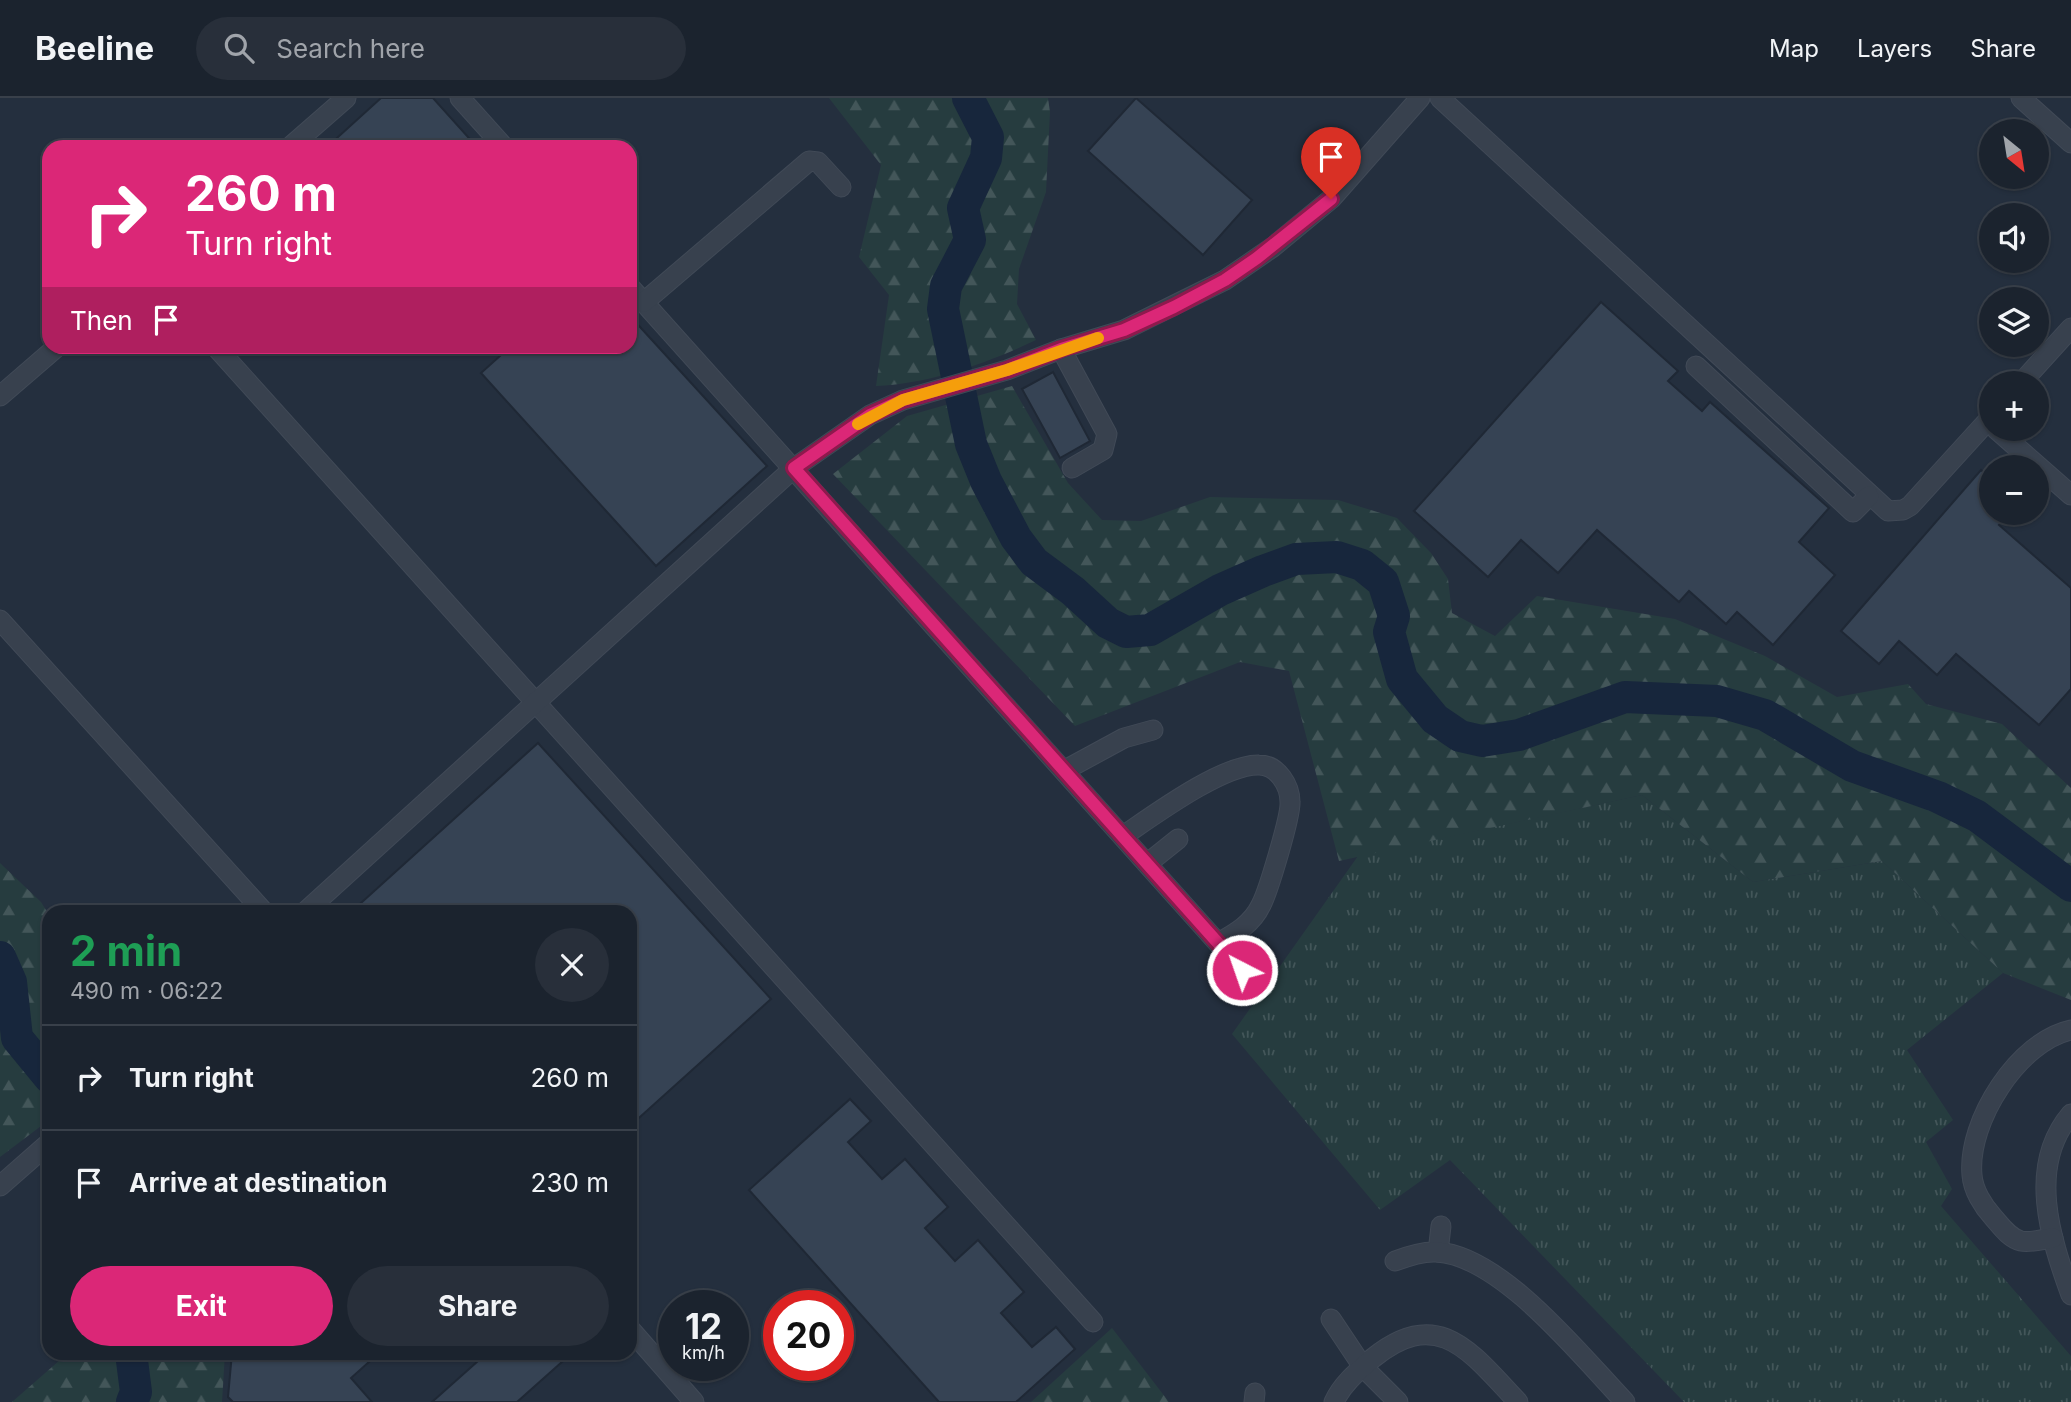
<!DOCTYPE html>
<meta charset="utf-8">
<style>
:root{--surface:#1b232e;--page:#282f3a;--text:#f1f3f6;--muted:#a0a4aa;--line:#39404a;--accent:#db2777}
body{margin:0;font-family:Inter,sans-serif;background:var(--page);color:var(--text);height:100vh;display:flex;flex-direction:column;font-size:26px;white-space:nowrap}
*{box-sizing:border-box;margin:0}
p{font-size:23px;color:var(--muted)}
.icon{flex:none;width:38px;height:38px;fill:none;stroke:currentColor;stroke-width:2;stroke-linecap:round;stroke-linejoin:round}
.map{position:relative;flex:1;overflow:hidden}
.sheet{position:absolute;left:42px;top:807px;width:595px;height:455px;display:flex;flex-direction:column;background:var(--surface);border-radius:21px;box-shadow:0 2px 5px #0004,0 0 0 2px var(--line)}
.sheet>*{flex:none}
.top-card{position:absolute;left:42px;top:42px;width:595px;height:214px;border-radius:21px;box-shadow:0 2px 5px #0004,0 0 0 2px var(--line);background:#db2777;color:#fff;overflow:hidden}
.needle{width:46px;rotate:150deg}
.buttons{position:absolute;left:1979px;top:21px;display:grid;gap:14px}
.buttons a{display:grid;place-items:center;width:70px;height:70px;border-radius:50%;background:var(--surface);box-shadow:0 2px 5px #0004,0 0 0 2px var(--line);font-size:35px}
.speed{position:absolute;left:658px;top:1192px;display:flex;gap:14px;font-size:35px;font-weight:700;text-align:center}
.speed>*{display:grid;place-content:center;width:91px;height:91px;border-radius:50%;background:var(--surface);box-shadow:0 2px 5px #0004,0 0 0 2px var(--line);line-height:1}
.speed small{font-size:18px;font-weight:400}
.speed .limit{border:10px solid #d22;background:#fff;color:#111}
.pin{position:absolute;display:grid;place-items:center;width:60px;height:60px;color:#fff;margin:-72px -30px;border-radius:50% 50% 50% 0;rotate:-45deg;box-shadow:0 0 7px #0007}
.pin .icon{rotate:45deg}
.me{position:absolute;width:77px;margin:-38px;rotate:319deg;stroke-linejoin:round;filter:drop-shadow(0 0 5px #0008)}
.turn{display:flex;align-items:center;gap:24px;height:147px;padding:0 28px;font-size:32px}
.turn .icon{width:91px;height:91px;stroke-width:2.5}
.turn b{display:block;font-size:49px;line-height:60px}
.then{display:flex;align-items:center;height:66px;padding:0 28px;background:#0003;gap:14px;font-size:26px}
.round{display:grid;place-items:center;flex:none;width:74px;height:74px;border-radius:37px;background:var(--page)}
.summary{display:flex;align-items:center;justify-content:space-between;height:119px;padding:0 28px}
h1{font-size:42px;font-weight:700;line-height:52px;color:#1e9e55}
.cta{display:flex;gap:14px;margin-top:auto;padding:14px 28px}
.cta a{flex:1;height:80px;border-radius:42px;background:var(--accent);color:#fff;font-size:28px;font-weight:700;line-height:80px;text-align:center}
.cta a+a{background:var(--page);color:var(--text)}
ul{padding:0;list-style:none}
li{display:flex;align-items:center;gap:21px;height:105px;padding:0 28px;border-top:2px solid var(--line)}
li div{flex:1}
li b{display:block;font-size:26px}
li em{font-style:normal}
header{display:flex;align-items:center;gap:42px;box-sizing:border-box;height:98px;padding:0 35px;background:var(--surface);border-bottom:2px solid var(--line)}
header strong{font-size:33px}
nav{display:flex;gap:38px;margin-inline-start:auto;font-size:24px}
.search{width:490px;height:63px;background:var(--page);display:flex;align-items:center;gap:18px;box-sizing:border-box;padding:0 24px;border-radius:38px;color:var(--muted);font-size:26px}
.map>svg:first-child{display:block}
</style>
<header>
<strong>Beeline</strong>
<div class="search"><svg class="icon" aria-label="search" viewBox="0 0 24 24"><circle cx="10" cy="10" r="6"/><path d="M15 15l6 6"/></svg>Search here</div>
<nav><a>Map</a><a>Layers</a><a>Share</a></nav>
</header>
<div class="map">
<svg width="2071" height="1304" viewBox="0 0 2071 1304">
<defs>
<pattern id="grass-tufts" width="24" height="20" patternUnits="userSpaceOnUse" patternTransform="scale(1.75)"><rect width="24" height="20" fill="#263c3f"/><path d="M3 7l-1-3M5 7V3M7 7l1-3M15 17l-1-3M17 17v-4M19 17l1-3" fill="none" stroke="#435659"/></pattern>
<pattern id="forest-firs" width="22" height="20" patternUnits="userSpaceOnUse" patternTransform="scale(1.75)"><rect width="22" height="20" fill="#263c3f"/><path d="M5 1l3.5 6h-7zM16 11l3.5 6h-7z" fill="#435659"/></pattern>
</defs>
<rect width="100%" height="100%" fill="#242f3e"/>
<polygon fill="url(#grass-tufts)" points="1642,697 1753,784 1882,763 2003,875 1907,952 1953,1022 1926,1044 1952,1091 1941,1108 2071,1258 2071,1304 1684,1304 1450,1062 1380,1112 1232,936 1358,758"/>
<g fill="url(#forest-firs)">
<path d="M 829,0 L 1048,0 L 1050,14 L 1046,94 L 1019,171 L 1017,206 L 1036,242 C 988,265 929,286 876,288 L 889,197 L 859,159 L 881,67 Z"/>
<polygon points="1012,288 1068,385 1102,422 1141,423 1210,399 1338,402 1397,420 1431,455 1448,481 1452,515 1495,538 1537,498 1675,521 1765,558 1837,599 1908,586 1926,606 2002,626 2071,690 2071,902 2003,875 1882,763 1753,784 1642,697 1339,763 1289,573 1240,564 1075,628 833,376 907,318"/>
<polygon points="0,765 41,804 49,817 49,1022 0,1059"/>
<polygon points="1112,1230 1169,1304 1031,1304"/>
<polygon points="68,1255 225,1255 222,1304 12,1304"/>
</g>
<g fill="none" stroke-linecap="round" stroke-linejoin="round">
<g stroke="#17263c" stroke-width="32">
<polyline points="968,0 988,39 986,60 963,110 970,142 946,188 943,211 971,346 986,383 1016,440 1034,464 1073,493 1108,525 1126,534 1150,532 1220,492 1263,473 1296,461 1337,459 1362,467 1383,484 1394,518 1389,534 1402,581 1435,621 1460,638 1482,643 1519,637 1625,599 1717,603 1765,617 1852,668 1938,699 1977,718 2071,788"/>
<polyline points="0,859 11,884 17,940 49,979"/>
<polyline points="131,1255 136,1294 132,1304"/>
</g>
</g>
<g fill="#364354" stroke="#1f2835" stroke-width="2">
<polygon points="381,0 433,0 477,49 327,49"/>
<polygon points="1136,0 1252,102 1203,157 1088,53"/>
<polygon points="1601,204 1678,273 1668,283 1702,313 1710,304 1829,410 1799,444 1835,477 1773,547 1737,514 1726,526 1689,493 1679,504 1597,432 1558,475 1521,442 1488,479 1414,413"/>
<polygon points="630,218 767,368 656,468 481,275 511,248 630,248"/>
<polygon points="1053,274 1090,343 1060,360 1022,291"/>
<polygon points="1981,372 1992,382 1992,415 2010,415 1999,427 2071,490 2071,591 2039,627 1956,556 1937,577 1899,543 1879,566 1841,533"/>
<polygon points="538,645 771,901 630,1028 630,814 351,814"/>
<polygon points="850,1001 871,1023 848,1044 882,1081 905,1061 948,1109 925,1130 955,1163 978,1142 1024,1194 1001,1215 1032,1249 1056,1229 1075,1251 1016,1304 939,1304 749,1092"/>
<polygon points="232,1255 379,1255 351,1280 372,1304 233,1304 228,1299"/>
<polygon points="487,1255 572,1255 517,1304 432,1304"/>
</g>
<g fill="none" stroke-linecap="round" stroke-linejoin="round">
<defs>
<g id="minor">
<polyline points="460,0 504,49"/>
<polyline points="1440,0 1888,413 1903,412 1910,408 1992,318"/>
<polyline points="2021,0 2071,45"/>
<polyline points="290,49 346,0"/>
<polyline points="630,189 1242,872"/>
<polyline points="644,204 809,63 818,64 841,89"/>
<polyline points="215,248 1093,1224"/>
<polyline points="1061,251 1107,336 1103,352 1072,370"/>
<polyline points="1696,268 1853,414 1869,398"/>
<polyline points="2021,285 2071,230"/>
<polyline points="0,298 58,248"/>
<polyline points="1996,331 2071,397"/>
<polyline points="0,522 264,814"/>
<polyline points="1065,672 1124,640 1153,632"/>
<path d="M 1123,738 C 1154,717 1223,666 1259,667 C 1278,667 1290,688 1290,704 C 1291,718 1268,794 1261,807 C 1252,826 1236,835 1218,845"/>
<polyline points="1148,765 1178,741"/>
<polyline points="305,814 794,370 870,317 903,302 1007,272 1061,251 1124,232 1225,182 1273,149 1331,101 1420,0"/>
<path d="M 2071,1016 C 2027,1068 2050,1139 2071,1197"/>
<polyline points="0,1088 49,1045"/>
<path d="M 2053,1140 C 2044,1141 2030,1145 2021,1143 C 2009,1140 2001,1128 1993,1119 C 1983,1108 1973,1092 1972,1077 C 1967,1023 2019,943 2071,932"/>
<polyline points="1438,1154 1441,1128"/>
<path d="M 1395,1163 C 1408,1158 1423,1153 1437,1154 C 1502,1158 1582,1259 1625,1304"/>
<polyline points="1331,1221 1363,1269 1398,1304"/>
<polyline points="630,1231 694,1304"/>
<polyline points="1254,1304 1255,1295"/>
<path d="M 1334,1304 C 1342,1286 1358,1273 1373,1260 C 1439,1206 1472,1256 1518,1304"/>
</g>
</defs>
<use href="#minor" stroke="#414a57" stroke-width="21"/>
<use href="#minor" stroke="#38414e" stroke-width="19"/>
</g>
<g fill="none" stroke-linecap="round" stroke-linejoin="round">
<defs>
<polyline id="route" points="1242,872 794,370 870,317 903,302 1007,272 1061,251 1124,232 1174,209 1225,182 1257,160 1331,101"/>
</defs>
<use href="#route" stroke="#8e194d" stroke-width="18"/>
<use href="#route" stroke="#db2777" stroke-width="12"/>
<polyline stroke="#f59e0b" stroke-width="12" points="858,326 903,302 1007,272 1098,240"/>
</g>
</svg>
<div class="buttons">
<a><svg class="needle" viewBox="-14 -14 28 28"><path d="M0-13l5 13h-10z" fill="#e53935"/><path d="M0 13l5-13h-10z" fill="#a0a4aa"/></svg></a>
<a><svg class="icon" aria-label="sound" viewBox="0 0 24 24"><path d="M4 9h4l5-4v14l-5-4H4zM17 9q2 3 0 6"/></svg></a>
<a><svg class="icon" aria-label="layers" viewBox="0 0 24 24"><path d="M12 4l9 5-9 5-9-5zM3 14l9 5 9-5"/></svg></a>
<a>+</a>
<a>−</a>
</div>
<div class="speed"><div>12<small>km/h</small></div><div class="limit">20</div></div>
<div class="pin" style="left:1331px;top:101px;background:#d93025"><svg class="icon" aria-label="arrive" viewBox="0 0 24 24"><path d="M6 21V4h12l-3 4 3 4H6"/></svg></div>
<svg class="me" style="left:1242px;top:872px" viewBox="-20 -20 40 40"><circle r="17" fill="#db2777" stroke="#fff" stroke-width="3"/><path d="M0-11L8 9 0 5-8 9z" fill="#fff"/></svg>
<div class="top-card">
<div class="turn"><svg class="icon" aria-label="right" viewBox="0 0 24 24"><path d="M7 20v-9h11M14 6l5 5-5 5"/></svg><div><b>260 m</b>Turn right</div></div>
<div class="then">Then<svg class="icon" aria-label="arrive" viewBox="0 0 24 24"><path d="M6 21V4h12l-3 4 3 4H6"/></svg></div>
</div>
<section class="sheet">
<div class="summary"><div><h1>2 min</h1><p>490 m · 06:22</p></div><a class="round"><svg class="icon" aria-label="close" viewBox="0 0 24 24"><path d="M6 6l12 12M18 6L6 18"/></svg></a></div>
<ul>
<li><svg class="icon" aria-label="right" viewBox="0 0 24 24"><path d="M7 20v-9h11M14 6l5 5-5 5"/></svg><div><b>Turn right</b></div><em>260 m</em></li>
<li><svg class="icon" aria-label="arrive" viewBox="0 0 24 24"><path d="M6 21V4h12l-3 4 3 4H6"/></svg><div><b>Arrive at destination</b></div><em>230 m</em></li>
</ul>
<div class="cta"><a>Exit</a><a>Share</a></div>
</section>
</div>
